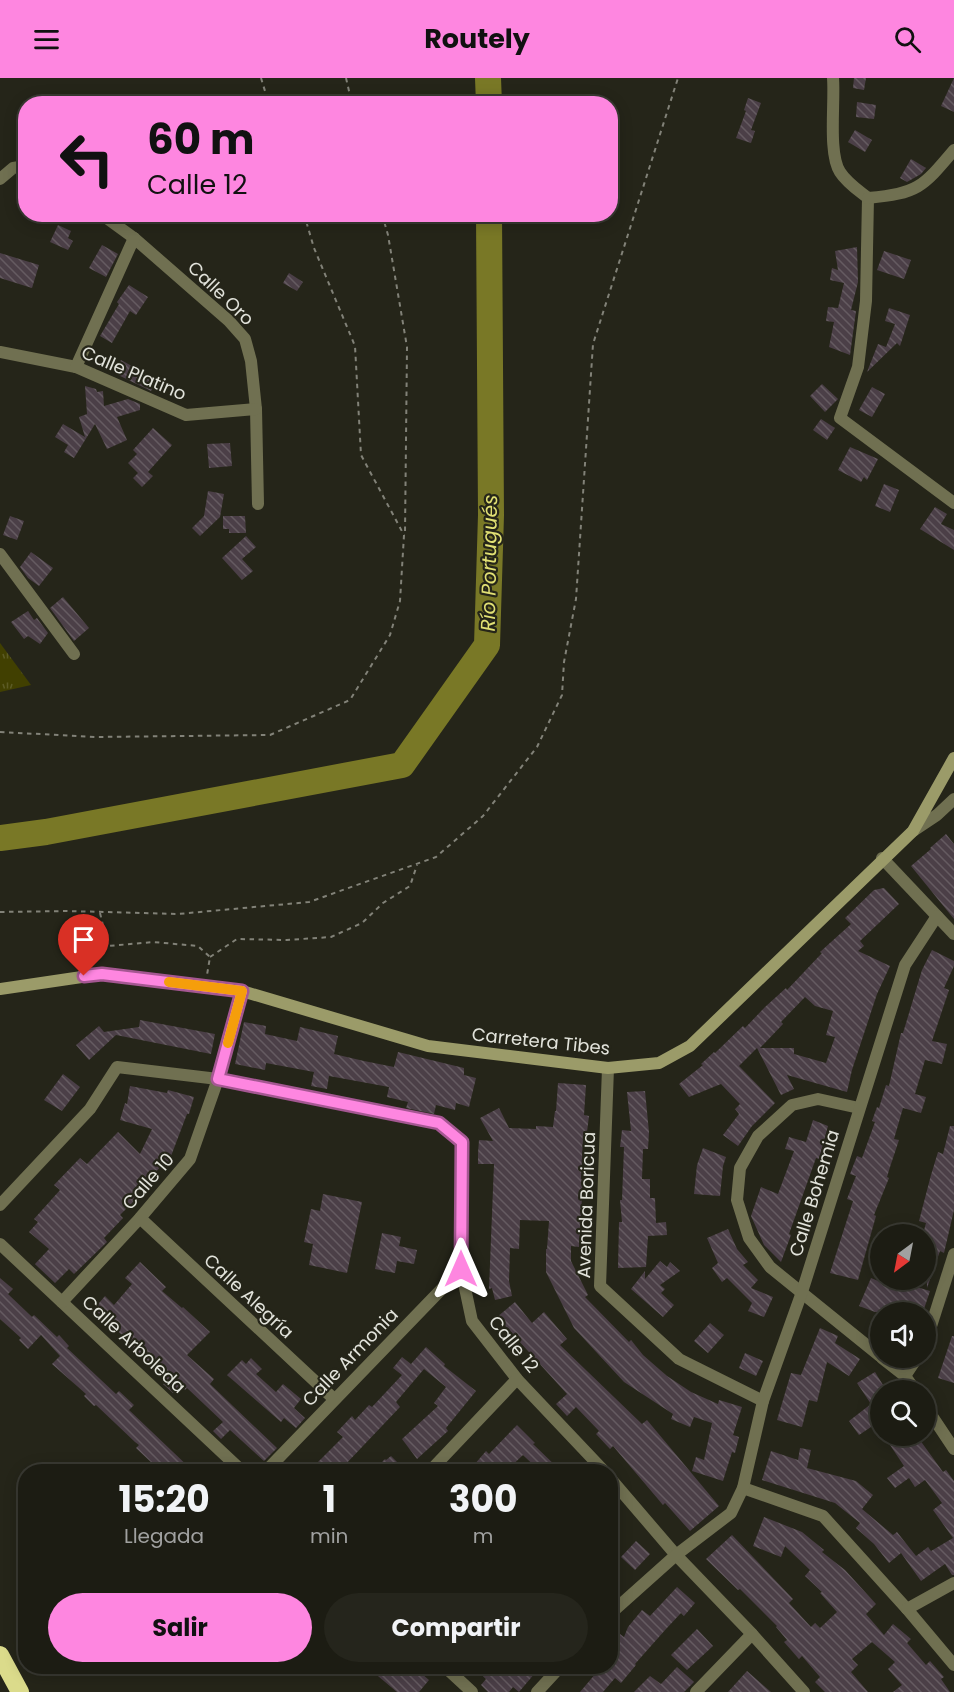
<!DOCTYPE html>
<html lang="es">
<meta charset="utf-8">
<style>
:root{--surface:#1c1c13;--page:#25251c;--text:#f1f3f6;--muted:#a0a1a0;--line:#3a3a33;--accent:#fe86e0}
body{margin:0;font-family:Poppins,sans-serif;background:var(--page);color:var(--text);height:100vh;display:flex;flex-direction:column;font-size:22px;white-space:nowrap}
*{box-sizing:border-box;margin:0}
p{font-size:20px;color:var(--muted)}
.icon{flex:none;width:33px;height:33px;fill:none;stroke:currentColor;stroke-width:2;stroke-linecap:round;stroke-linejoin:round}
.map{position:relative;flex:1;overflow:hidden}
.panel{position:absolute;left:18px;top:1386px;width:600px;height:210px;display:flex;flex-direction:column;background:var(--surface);border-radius:24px;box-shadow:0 3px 15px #0003,0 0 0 2px var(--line)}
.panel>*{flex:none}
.top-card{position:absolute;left:18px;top:18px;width:600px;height:126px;border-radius:24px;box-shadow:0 3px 15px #0003,0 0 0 2px var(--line);background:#fe86e0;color:#111;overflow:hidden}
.needle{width:39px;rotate:212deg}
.tools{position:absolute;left:870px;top:1146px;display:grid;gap:12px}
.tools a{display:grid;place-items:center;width:66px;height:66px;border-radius:50%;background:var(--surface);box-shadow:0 3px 15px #0003,0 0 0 2px var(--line);font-size:30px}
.pin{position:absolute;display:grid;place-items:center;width:51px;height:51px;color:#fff;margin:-62px -26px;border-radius:50% 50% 50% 0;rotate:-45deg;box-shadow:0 0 6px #0007}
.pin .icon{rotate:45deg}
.me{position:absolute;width:66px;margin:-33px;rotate:0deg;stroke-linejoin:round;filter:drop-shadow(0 0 4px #0008)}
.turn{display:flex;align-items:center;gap:21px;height:126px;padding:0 30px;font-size:27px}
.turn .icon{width:78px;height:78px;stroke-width:2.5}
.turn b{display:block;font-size:42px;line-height:51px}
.eta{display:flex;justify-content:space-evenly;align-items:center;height:102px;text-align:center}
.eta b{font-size:36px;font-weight:700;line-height:42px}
.button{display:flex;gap:12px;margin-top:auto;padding:12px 30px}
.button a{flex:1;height:69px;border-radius:36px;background:var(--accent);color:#111;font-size:24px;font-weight:700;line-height:69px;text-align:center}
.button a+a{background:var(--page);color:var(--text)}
header{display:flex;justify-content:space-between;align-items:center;height:78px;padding:0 30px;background:var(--accent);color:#111;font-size:27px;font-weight:700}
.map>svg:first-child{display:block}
</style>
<header><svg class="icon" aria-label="menu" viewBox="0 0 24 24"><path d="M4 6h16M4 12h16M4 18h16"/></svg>Routely<svg class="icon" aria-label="search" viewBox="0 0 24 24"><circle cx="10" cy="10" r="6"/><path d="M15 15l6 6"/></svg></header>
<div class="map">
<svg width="954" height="1614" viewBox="0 0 954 1614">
<defs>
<pattern id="park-tufts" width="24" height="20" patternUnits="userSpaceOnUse" patternTransform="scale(1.5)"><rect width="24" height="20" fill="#414001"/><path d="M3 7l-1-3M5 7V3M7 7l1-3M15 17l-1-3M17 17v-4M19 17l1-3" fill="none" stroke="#5c5b25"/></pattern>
<pattern id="building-back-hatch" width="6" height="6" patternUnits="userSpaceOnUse" patternTransform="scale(1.5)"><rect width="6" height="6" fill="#4b3f47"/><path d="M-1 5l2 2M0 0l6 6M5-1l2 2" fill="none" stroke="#655b61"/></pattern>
</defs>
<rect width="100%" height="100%" fill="#252519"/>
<polygon fill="url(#park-tufts)" points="0,565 31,607 0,614"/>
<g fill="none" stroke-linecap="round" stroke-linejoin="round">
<g stroke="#797826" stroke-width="26">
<polyline points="488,0 489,26"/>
<polyline points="0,760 46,754 402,687 487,567 491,437 489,136"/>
</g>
</g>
<g fill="url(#building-back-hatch)" fill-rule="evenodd">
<polygon points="854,0 866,0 864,12 853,10"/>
<polygon points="954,0 954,34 941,28"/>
<polygon points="748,20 761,25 751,52 755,53 751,65 736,60 746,33 744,32"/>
<polygon points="857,24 876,27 874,41 856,39"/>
<polygon points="855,52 872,62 865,74 848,64"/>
<polygon points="911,81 926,90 921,96 907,104 900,100"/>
<polygon points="58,147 71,153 68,160 73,163 68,172 50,164"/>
<polygon points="102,167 118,176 106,199 89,190"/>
<polygon points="857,169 858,204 851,232 856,233 850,277 829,269 834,244 826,243 828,229 838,230 844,205 830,202 832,190 838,192 835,173"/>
<polygon points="884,173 911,182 904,201 877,192"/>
<polygon points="0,175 39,187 32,210 0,200"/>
<polygon points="289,195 303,204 297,213 283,205"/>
<polygon points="129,207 148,219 136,237 130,233 112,265 100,258 119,226 117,224"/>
<polygon points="889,230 910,237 900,268 897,265 867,294 878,266 886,269 895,246 885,243"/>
<polygon points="121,282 157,302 151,313 114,295"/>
<polygon points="822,306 838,321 825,334 810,318"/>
<polygon points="85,308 96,311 97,314 103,313 104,328 128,321 140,326 140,332 117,339 127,362 107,371 95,346 74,380 64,374 68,367 55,359 63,346 85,359 79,339 87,336"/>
<polygon points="872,309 885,316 872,339 859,332"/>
<polygon points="821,341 835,350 827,362 813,352"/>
<polygon points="153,350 172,367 148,394 153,398 142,409 133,400 138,395 128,385 137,376 133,372"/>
<polygon points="230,365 232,388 209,390 207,366"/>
<polygon points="850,369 878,381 867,402 864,399 861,404 838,392"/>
<polygon points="884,406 899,412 890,434 875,428"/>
<polygon points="208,413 224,416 220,439 200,458 192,450 204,438"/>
<polygon points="935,429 947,436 941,446 954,452 954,472 920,451"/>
<polygon points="10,438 24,443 17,462 3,457"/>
<polygon points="223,438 245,438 246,455 229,455 229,451 223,451"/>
<polygon points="246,458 256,469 242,481 253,493 242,502 222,480"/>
<polygon points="31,474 53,490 39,508 28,500 20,489"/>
<polygon points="63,519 89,550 74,563 50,530"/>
<polygon points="28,533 34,542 37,540 48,555 40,566 28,558 24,561 11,544"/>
<polygon points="946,756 954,766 954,841 911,788 931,771 930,770"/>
<path d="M 884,810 L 899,826 L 860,863 L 864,868 L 858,873 L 890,888 L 877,916 L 852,992 L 847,1014 L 787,997 L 794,1011 L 781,1017 L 757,970 L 739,988 L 775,1025 L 752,1048 L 738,1068 L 723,1057 L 739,1036 L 735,1031 L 740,1026 L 721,1006 L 689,1019 L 679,1006 L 703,987 L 701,986 L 714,974 L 715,975 L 743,948 L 745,950 L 765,929 L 786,910 L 787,912 L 822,875 L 820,874 L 851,846 L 845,840 L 874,812 ZM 805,919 L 815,928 L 833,933 L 826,957 L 835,959 L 826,985 L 794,976 L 794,970 L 760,970 L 783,946 L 781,944 Z"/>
<polygon points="932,872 954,883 954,888 944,910 949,912 932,963 947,966 942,986 925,982 915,1016 926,1019 921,1035 903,1030 894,1061 899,1062 890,1089 887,1099 889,1100 874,1137 876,1138 858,1202 830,1195 853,1123 847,1121 856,1098 850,1096 857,1078 862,1080 875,1044 872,1043 877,1029 879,1030 886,1007 889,1008 901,955 903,955 922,892"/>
<polygon points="140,942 215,956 211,976 116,957 89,982 76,967 99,948 104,954 139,949"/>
<polygon points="244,944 266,948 265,956 297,963 300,949 338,958 334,976 364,983 394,989 398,974 464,990 464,997 476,1000 469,1029 456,1025 455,1032 436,1027 434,1036 406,1030 408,1024 387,1019 389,1009 329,998 327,1011 311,1008 314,994 266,985 265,992 235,986"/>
<polygon points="63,996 80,1009 62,1033 44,1022"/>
<polygon points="558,1005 586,1007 584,1037 589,1038 586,1062 583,1061 581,1101 583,1102 579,1169 571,1168 571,1183 588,1217 585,1219 629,1264 631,1262 643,1277 667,1298 691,1314 718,1326 719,1322 742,1329 733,1357 739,1359 735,1375 732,1374 723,1403 692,1393 696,1379 704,1382 712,1345 694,1339 690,1349 671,1341 673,1336 624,1304 574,1250 546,1194 546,1171 547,1171 549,1143 520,1142 519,1171 510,1170 509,1203 512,1218 495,1222 492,1210 489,1211 494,1086 478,1086 478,1075 479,1062 493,1063 480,1040 499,1030 509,1050 536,1051 536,1048 553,1049 555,1033 556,1033"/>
<polygon points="130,1008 167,1015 168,1012 194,1019 189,1036 187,1036 168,1086 165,1084 137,1114 140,1117 120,1137 123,1140 104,1160 107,1164 74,1196 69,1191 55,1205 35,1186 49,1171 29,1154 38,1144 34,1141 60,1112 54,1107 80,1080 87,1086 118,1054 140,1076 152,1051 120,1042 125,1025 127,1026"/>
<polygon points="645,1013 649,1054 648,1071 643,1071 642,1101 650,1101 650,1120 655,1120 656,1145 666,1144 667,1157 648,1158 646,1189 618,1190 619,1144 622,1144 620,1122 622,1122 624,1069 620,1069 622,1052 631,1053 627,1014"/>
<polygon points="813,1042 828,1048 819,1081 816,1080 789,1156 791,1157 781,1184 764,1167 751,1138 761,1109 778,1116 794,1073 785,1071 789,1059 806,1064"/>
<polygon points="950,1048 954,1048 954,1132 944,1175 940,1173 927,1210 926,1156 923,1156 926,1145 919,1143 931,1097 938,1074 943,1076"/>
<polygon points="703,1070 726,1079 723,1088 720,1118 694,1116 697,1087"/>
<polygon points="323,1116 362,1124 347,1195 309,1187 313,1166 304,1164 311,1131 320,1133"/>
<polygon points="728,1151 737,1171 748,1184 743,1187 758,1202 751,1210 773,1219 764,1239 748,1233 752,1225 727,1200 722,1204 712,1190 718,1185 707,1160"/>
<polygon points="382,1155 401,1159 399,1168 417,1172 414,1186 397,1183 395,1195 375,1191"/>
<polygon points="660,1183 667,1189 670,1184 680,1193 660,1207 665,1211 661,1215 674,1227 663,1239 631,1211 645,1193 645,1201"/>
<polygon points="140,1184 166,1209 162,1213 182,1230 183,1229 210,1254 187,1277 214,1301 210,1306 277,1370 264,1383 230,1352 221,1361 213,1353 223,1344 187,1310 185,1312 180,1307 173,1315 163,1306 166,1303 124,1262 125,1260 94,1231 105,1218 114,1227 132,1206 125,1200"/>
<polygon points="0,1200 13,1211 8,1216 32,1239 34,1237 57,1259 59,1257 69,1268 67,1270 116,1316 119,1313 134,1327 129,1332 194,1394 145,1394 153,1386 136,1370 139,1367 135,1364 96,1327 94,1328 84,1318 86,1316 52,1286 60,1278 41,1257 28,1271 19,1262 21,1260 0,1241"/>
<polygon points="871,1200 898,1211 900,1204 930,1213 923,1234 875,1234 859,1228"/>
<polygon points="515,1224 532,1245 544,1234 567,1261 560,1267 642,1346 647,1342 719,1428 690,1453 665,1425 663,1427 613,1368 610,1371 596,1356 599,1353 576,1329 567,1338 556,1326 567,1316 497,1239"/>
<polygon points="710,1245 724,1257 708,1275 694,1263"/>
<polygon points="820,1250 838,1258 835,1265 860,1281 849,1298 827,1284 817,1324 809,1322 802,1349 777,1342 791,1295 801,1297"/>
<polygon points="952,1258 954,1258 954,1305 938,1300"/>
<polygon points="426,1269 445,1286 444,1288 476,1313 446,1350 448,1353 417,1381 402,1361 438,1328 434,1325 446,1309 424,1291 396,1324 400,1329 343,1389 338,1394 313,1394 319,1387 317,1385 343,1359 337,1354 352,1338 355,1342 369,1327 372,1329 402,1297 393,1290 402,1279 411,1286"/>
<polygon points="745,1275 763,1283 756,1298 739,1290"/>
<polygon points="251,1280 262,1291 256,1296 276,1314 283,1306 301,1321 294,1330 305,1340 296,1350 284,1340 281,1344 227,1297 242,1282 246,1286"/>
<polygon points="875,1294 883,1307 880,1309 880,1355 874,1347 859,1357 849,1343 871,1326 857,1305"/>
<polygon points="517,1347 535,1365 533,1366 562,1394 541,1394 523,1377 505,1394 481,1394 474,1387 486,1373 489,1376"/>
<polygon points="884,1358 917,1358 943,1394 946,1392 954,1403 954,1497 952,1497 945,1486 921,1503 901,1475 889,1485 874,1466 856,1450 860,1445 835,1425 762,1402 771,1373 798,1382 800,1370 811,1372 807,1390 856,1403 873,1417 862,1431 893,1457 897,1454 916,1478 928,1469 931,1473 953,1460 933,1432 942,1425 925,1402 915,1409 909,1400 895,1410 887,1400 904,1388"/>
<polygon points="391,1378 407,1394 372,1394 385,1381 386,1382"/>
<polygon points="764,1439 802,1454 824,1472 822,1474 845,1492 876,1526 866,1536 884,1557 893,1546 911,1561 907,1565 926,1587 930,1583 944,1599 941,1601 950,1614 893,1614 902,1607 888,1591 895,1584 872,1564 852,1581 858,1587 851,1594 868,1614 825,1614 815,1604 820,1599 802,1578 799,1581 784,1564 787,1562 776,1549 777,1548 740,1511 738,1512 706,1481 732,1457 793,1521 789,1525 811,1549 815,1545 820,1550 837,1534 820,1515 822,1514 805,1498 810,1492 785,1468 781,1479 753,1468"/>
<polygon points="636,1463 650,1476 635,1492 621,1479"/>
<polygon points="677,1509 695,1525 684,1538 681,1535 666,1551 635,1586 636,1587 621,1605 615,1600 603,1614 580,1614 602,1588 610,1588 610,1566 620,1556 624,1559 628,1549 642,1532 650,1538"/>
<polygon points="697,1551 713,1568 687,1592 671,1577"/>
<polygon points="366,1588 405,1588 411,1594 415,1590 429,1602 419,1614 397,1614"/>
<polygon points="473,1588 541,1588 519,1614 513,1609 509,1614 488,1614 481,1607 486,1601"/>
<polygon points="677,1589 694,1604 684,1614 634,1614 650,1598 661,1606"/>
<polygon points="747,1593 771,1614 728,1614"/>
</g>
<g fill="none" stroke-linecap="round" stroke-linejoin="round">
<g stroke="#828278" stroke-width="2" stroke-dasharray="4.5 4.5" stroke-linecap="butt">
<polyline points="261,0 269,26"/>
<polyline points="346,0 352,26"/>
<polyline points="382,136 388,157 407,269 405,455"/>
<polyline points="0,654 96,659 270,657 350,622 390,557 400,523 404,457 361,377 355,268 314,170 304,136"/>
<polyline points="0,834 67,833 178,836 309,824 436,779 483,738 537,669 562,617 564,584 576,521 593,266 678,0"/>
<polyline points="100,835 108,868 153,864 198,868 210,879 207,897"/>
<polyline points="210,879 237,861 287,862 331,859 362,845 383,825 410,808 417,787"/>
</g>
<g stroke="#707051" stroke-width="12">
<path d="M 833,0 C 835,25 828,75 840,94 C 847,105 858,112 868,120 L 866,223 L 858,289 L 840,340 L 954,425"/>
<polyline points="0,101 13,90 26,88"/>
<path d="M 868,120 C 918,115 922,110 954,72"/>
<polyline points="101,136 134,160 229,243 245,261 251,283 256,331 258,426"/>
<polyline points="0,274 76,289 186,337 256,331"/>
<polyline points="76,289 134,160"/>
<polyline points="0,476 74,576"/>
<polyline points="913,753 937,737 954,721"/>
<polyline points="882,780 954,856"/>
<polyline points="608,990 600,1208 679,1281 763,1323"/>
<polyline points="859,1030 818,1021 792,1027 758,1058 740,1090 737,1122 749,1160 770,1189 880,1278"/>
<polyline points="0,1127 90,1031 117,989 218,1001 439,1045 462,1064 461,1191 472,1243 517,1301 605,1394"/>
<polyline points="140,1140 334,1321"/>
<polyline points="0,1166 243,1394"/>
<polyline points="62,1224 140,1140 190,1081 218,1001 242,913"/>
<polyline points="926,1264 954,1176"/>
<polyline points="882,1280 905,1298 915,1312"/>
<polyline points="905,1298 917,1280"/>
<polyline points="926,1329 954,1371"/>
<polyline points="265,1394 461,1191"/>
<polyline points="429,1394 517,1301"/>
<polyline points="610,1400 676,1477 752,1556 804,1614"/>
<polyline points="743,1410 823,1438 907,1531 954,1587"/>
<polyline points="907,1531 954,1505"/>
<polyline points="610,1536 676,1477 731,1435 743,1410 763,1323 802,1214 905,887 937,838"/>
<polyline points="444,1588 472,1614"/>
<polyline points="537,1614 561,1588"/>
<polyline points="696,1614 752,1556"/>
</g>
<polyline stroke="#9b9b69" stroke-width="12" points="0,911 102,896 242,913 428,968 608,990 659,985 690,968 913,753 954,680"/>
<polyline stroke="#dbdb8b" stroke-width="18" points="0,1577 20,1614"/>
</g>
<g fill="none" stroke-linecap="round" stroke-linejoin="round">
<defs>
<polyline id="route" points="84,898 102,896 242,913 218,1001 439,1045 462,1064 461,1191"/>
</defs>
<use href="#route" stroke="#a55792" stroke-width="15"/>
<use href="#route" stroke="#fe86e0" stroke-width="10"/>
<polyline stroke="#f59e0b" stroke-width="10" points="169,904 242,913 228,965"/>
</g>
<g text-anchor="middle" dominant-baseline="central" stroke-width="4.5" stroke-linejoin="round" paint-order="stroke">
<g font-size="18" fill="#e2e3db" stroke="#252519">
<text transform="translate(221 215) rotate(44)">Calle Oro</text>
<text transform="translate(134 295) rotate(23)">Calle Platino</text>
<text transform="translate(541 963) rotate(6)">Carretera Tibes</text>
<text transform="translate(148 1103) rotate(-49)">Calle 10</text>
<text transform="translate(814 1115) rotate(-73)">Calle Bohemia</text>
<text transform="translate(586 1127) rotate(-88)">Avenida Boricua</text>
<text transform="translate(249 1218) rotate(43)">Calle Alegría</text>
<text transform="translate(134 1266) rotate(43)">Calle Arboleda</text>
<text transform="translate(514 1266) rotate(51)">Calle 12</text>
<text transform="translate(350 1279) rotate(-46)">Calle Armonia</text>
</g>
<g font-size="20" font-style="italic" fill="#e2e174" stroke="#252519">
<text transform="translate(489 485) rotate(-89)">Río Portugués</text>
</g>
</g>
</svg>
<div class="tools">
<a><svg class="needle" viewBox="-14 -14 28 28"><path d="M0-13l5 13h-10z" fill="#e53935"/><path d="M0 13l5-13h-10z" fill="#a0a1a0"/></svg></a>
<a><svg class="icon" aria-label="sound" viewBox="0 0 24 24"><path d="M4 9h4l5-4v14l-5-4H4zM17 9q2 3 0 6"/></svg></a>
<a><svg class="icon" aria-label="search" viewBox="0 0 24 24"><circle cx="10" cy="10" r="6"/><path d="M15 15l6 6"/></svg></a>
</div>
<div class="pin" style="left:84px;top:898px;background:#d93025"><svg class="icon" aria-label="arrive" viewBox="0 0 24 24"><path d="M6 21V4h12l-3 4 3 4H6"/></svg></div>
<svg class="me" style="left:461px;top:1191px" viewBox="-20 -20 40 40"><path d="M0-17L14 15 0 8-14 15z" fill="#fe86e0" stroke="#fff" stroke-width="4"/></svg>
<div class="top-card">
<div class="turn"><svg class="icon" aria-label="left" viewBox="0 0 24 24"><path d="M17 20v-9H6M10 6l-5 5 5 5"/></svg><div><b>60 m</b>Calle 12</div></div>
</div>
<section class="panel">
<div class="eta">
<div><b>15:20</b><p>Llegada</p></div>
<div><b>1</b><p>min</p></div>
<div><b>300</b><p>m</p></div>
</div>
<div class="button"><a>Salir</a><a>Compartir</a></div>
</section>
</div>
